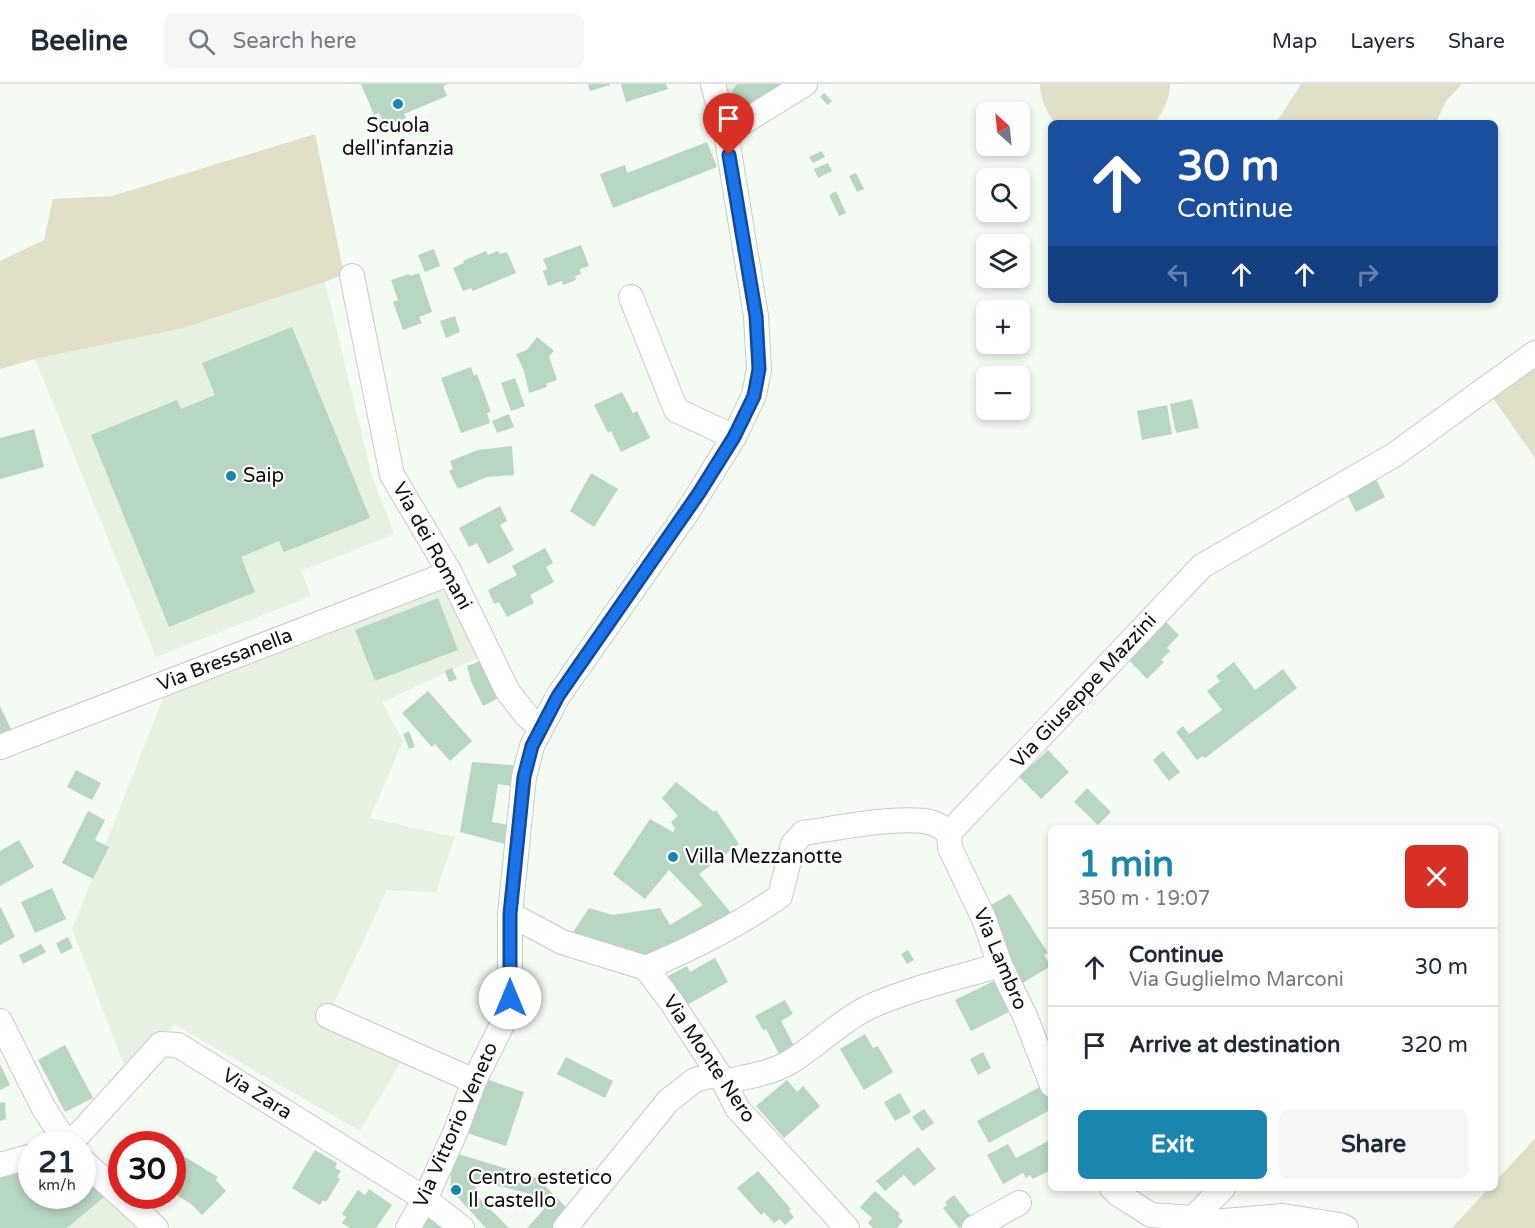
<!DOCTYPE html>
<meta charset="utf-8">
<style>
:root{--surface:#fff;--page:#f6f6f7;--text:#1f2937;--muted:#747a83;--line:#e0e1e3;--accent:#1a85ad}
body{margin:0;font-family:"Varela Round",sans-serif;background:var(--page);color:var(--text);height:100vh;display:flex;flex-direction:column;font-size:22px;white-space:nowrap}
*{box-sizing:border-box;margin:0}
p{font-size:20px;color:var(--muted)}
.icon{flex:none;width:33px;height:33px;fill:none;stroke:currentColor;stroke-width:2;stroke-linecap:round;stroke-linejoin:round}
.map{position:relative;flex:1;overflow:hidden}
.details{position:absolute;left:1048px;top:741px;width:450px;height:366px;display:flex;flex-direction:column;background:var(--surface);border-radius:9px;box-shadow:0 3px 9px #0003}
.details>*{flex:none}
.hud{position:absolute;left:1048px;top:36px;width:450px;height:183px;border-radius:9px;box-shadow:0 3px 9px #0003;background:#1a4fa0;color:#fff;overflow:hidden}
.needle{width:39px;rotate:333deg}
.buttons{position:absolute;left:976px;top:18px;display:grid;gap:12px}
.buttons a{display:grid;place-items:center;width:54px;height:54px;border-radius:9px;background:var(--surface);box-shadow:0 3px 9px #0003;font-size:30px}
.speed{position:absolute;left:18px;top:1047px;display:flex;gap:12px;font-size:30px;font-weight:700;text-align:center}
.speed>*{display:grid;place-content:center;width:78px;height:78px;border-radius:50%;background:var(--surface);box-shadow:0 3px 9px #0003;line-height:1}
.speed small{font-size:15px;font-weight:400}
.speed .limit{border:9px solid #d22;background:#fff;color:#111}
.pin{position:absolute;display:grid;place-items:center;width:51px;height:51px;color:#fff;margin:-62px -26px;border-radius:50% 50% 50% 0;rotate:-45deg;box-shadow:0 0 6px #0007}
.pin .icon{rotate:45deg}
.me{position:absolute;width:66px;margin:-33px;rotate:0deg;stroke-linejoin:round;filter:drop-shadow(0 0 4px #0008)}
.turn{display:flex;align-items:center;gap:21px;height:126px;padding:0 30px;font-size:27px}
.turn .icon{width:78px;height:78px;stroke-width:2.5}
.turn b{display:block;font-size:42px;line-height:51px}
.lanes{display:flex;align-items:center;height:57px;padding:0 30px;background:#0003;justify-content:center;gap:30px;direction:ltr}
.lanes .off{opacity:.35}
.round{display:grid;place-items:center;flex:none;width:63px;height:63px;border-radius:9px;background:var(--page)}
.headline{display:flex;align-items:center;justify-content:space-between;height:102px;padding:0 30px}
h1{font-size:36px;font-weight:700;line-height:45px;color:var(--accent)}
.action{display:flex;gap:12px;margin-top:auto;padding:12px 30px}
.action a{flex:1;height:69px;border-radius:9px;background:var(--accent);color:#fff;font-size:24px;font-weight:700;line-height:69px;text-align:center}
.action a+a{background:var(--page);color:var(--text)}
ul{padding:0;list-style:none}
li{display:flex;align-items:center;gap:18px;height:78px;padding:0 30px;border-top:2px solid var(--line)}
li div{flex:1}
li b{display:block;font-size:22px}
li em{font-style:normal}
header{display:flex;align-items:center;gap:36px;box-sizing:border-box;height:84px;padding:0 30px;background:var(--surface);border-bottom:2px solid var(--line)}
header strong{font-size:28px}
nav{display:flex;gap:33px;margin-inline-start:auto;font-size:21px}
.search{width:420px;height:54px;background:var(--page);display:flex;align-items:center;gap:15px;box-sizing:border-box;padding:0 21px;border-radius:9px;color:var(--muted);font-size:22px}
.map>svg:first-child{display:block}
</style>
<header>
<strong>Beeline</strong>
<div class="search"><svg class="icon" aria-label="search" viewBox="0 0 24 24"><circle cx="10" cy="10" r="6"/><path d="M15 15l6 6"/></svg>Search here</div>
<nav><a>Map</a><a>Layers</a><a>Share</a></nav>
</header>
<div class="map">
<svg width="1535" height="1144" viewBox="0 0 1535 1144">
<rect width="100%" height="100%" fill="#f4fbf2"/>
<g fill="#e6f1e2">
<polygon points="727,0 795,0 732,38"/>
<polygon points="325,198 372,392 394,450 301,487 311,512 156,573 35,275 183,244"/>
<polygon points="446,500 480,573 382,618 403,657 370,734 455,753 436,808 387,806 328,932 402,976 360,1047 175,941 125,984 72,845 164,612"/>
<polygon points="83,1092 136,1144 0,1144 32,1112 82,1112"/>
</g>
<g fill="#e2dfc8">
<path d="M 1040,0 L 1170,0 C 1170,15 1163,27 1155,39 L 1055,39 C 1046,27 1040,15 1040,0 Z"/>
<polygon points="1301,0 1462,0 1446,17 1436,39 1276,39"/>
<polygon points="315,50 344,190 325,198 183,244 35,275 0,285 0,177 44,156 53,115 112,112"/>
<polygon points="1535,281 1535,374 1490,310"/>
<polygon points="1535,1054 1535,1144 1452,1144 1489,1104 1496,1104 1496,1097"/>
</g>
<g fill="#b7d7c2">
<polygon points="361,0 448,0 443,2 447,12 404,30 406,34 385,43 379,29 374,31"/>
<polygon points="588,0 610,0 610,1 590,7"/>
<polygon points="621,0 666,0 668,5 626,18"/>
<polygon points="737,0 795,0 744,31 732,7"/>
<polygon points="824,9 832,17 828,21 820,13"/>
<polygon points="707,58 717,83 613,124 600,90 625,81 627,89"/>
<polygon points="822,67 825,73 813,79 809,73"/>
<polygon points="828,79 832,87 818,94 814,85"/>
<polygon points="856,89 864,105 857,108 849,92"/>
<polygon points="836,107 846,129 839,132 829,111"/>
<polygon points="581,161 589,182 580,185 581,190 575,192 576,196 563,201 562,197 548,202 543,187 547,185 543,175"/>
<polygon points="434,165 440,182 425,188 418,171"/>
<polygon points="486,167 488,171 498,167 500,170 507,168 516,189 473,207 471,204 463,207 453,184 464,179 463,177"/>
<polygon points="419,189 432,228 419,233 422,239 403,246 393,218 398,216 391,196 409,190 410,192"/>
<polygon points="455,232 460,248 446,254 440,237"/>
<polygon points="292,243 370,434 284,468 279,457 241,473 255,508 169,543 91,351 177,316 181,325 215,311 202,279"/>
<polygon points="537,253 554,267 549,272 557,296 546,300 547,303 529,309 524,287 516,270 527,266"/>
<polygon points="471,283 474,292 477,290 491,328 487,329 490,339 461,349 441,294"/>
<polygon points="515,294 525,322 511,327 501,299"/>
<polygon points="622,308 633,329 637,327 650,354 621,368 611,347 608,349 594,321"/>
<polygon points="1192,315 1199,344 1176,349 1170,320"/>
<polygon points="1167,321 1172,350 1142,356 1137,327"/>
<polygon points="509,330 514,343 497,349 492,337"/>
<polygon points="34,345 44,383 0,395 0,354"/>
<polygon points="512,362 514,391 487,393 458,405 449,387 453,385 450,377 478,366"/>
<polygon points="591,389 618,405 594,443 570,427"/>
<polygon points="1376,395 1385,413 1356,428 1347,410"/>
<polygon points="500,422 507,437 500,441 514,466 488,480 477,459 469,463 459,444"/>
<polygon points="545,464 553,479 546,483 554,498 530,511 534,519 507,533 499,518 494,520 488,506 517,491 512,482"/>
<polygon points="438,514 458,566 375,597 355,546"/>
<polygon points="1164,536 1179,551 1167,564 1170,567 1161,576 1164,578 1147,595 1127,574"/>
<polygon points="486,575 500,613 483,622 471,597 467,582"/>
<polygon points="1234,578 1255,606 1283,585 1297,604 1205,674 1202,672 1197,676 1176,648 1183,642 1189,650 1222,626 1207,607 1220,597 1216,592"/>
<polygon points="452,584 457,595 449,598 445,587"/>
<polygon points="428,607 472,657 450,677 435,660 432,663 402,629"/>
<polygon points="0,622 11,645 0,650"/>
<polygon points="409,647 415,663 409,665 403,650"/>
<polygon points="1048,666 1069,688 1041,715 1019,693"/>
<polygon points="1163,667 1180,688 1169,697 1153,676"/>
<polygon points="472,678 524,682 520,703 498,700 492,738 517,743 513,762 460,748"/>
<polygon points="76,686 101,699 92,716 67,703"/>
<polygon points="676,698 714,728 716,726 739,760 699,790 731,829 679,859 644,872 568,856 589,824 613,831 660,824 670,841 703,821 669,786 645,815 613,790 650,735 673,748 675,745 671,738 678,732 662,714"/>
<polygon points="1087,704 1111,728 1098,741 1074,718"/>
<polygon points="88,727 105,736 95,756 109,763 93,795 62,779"/>
<polygon points="19,756 34,783 0,802 0,767"/>
<polygon points="52,804 66,835 35,849 21,818"/>
<polygon points="1010,810 1048,869 1044,871 1051,882 1019,901 986,824"/>
<polygon points="0,822 15,853 0,861"/>
<polygon points="68,853 73,864 61,870 56,859"/>
<polygon points="41,860 46,868 23,880 19,871"/>
<polygon points="908,866 914,876 907,880 901,870"/>
<polygon points="715,874 728,898 685,922 668,892 687,882 690,888"/>
<polygon points="994,897 1009,928 971,947 955,916"/>
<polygon points="785,916 793,930 781,937 794,962 779,970 766,945 763,946 755,932"/>
<polygon points="865,950 873,964 878,962 893,988 864,1006 840,965"/>
<polygon points="65,961 93,1014 65,1028 38,976"/>
<polygon points="983,968 991,984 978,991 970,975"/>
<polygon points="566,973 613,997 605,1014 557,990"/>
<polygon points="0,980 10,1001 0,1006"/>
<polygon points="483,994 524,1008 506,1062 464,1048"/>
<polygon points="787,996 797,1008 803,1002 820,1022 784,1054 756,1022"/>
<polygon points="1043,1001 1052,1017 1052,1025 989,1059 977,1037"/>
<polygon points="900,1009 911,1028 895,1037 884,1018"/>
<polygon points="5,1018 6,1035 0,1037 0,1019"/>
<polygon points="924,1025 934,1039 922,1047 912,1033"/>
<polygon points="1052,1055 1052,1085 1033,1095 1030,1091 1026,1094 1023,1089 1003,1100 987,1071 1008,1060 1016,1074"/>
<polygon points="918,1063 936,1085 914,1102 904,1091 885,1107 876,1097"/>
<polygon points="315,1066 337,1079 335,1084 341,1087 337,1093 340,1095 326,1118 323,1116 320,1121 292,1104"/>
<polygon points="455,1069 537,1094 570,1127 556,1144 527,1144 544,1125 527,1109 478,1097 474,1109 509,1144 486,1144 450,1105 451,1086"/>
<polygon points="180,1070 218,1093 216,1096 226,1107 202,1131 191,1120 172,1108 172,1074 178,1075"/>
<polygon points="32,1077 32,1112 82,1112 82,1087 104,1113 67,1144 0,1144 0,1084"/>
<polygon points="758,1087 791,1125 789,1127 794,1133 785,1141 780,1135 774,1139 764,1128 761,1131 737,1104"/>
<polygon points="369,1105 392,1121 376,1144 350,1144 342,1139 346,1133 342,1130 358,1106 365,1111"/>
<polygon points="875,1107 900,1130 898,1132 903,1137 897,1144 873,1144 868,1139 872,1134 860,1123"/>
<polygon points="954,1111 972,1134 959,1144 943,1124 947,1121 945,1118"/>
<polygon points="427,1134 445,1144 421,1144"/>
</g>
<g fill="none" stroke-linecap="round" stroke-linejoin="round">
<defs>
<g id="minor">
<polyline points="726,49 805,0"/>
<polyline points="352,192 392,391 450,489 508,608 527,632 540,644"/>
<polyline points="631,213 676,326 734,353"/>
<polyline points="0,663 450,489"/>
<polyline points="949,749 1202,482 1394,371 1535,269"/>
<polyline points="949,749 950,764 984,835 1000,881 1025,932 1052,1001"/>
<polyline points="510,830 562,858 646,884"/>
<path d="M 646,884 C 693,864 739,841 780,812 L 793,760 L 803,749 C 838,744 890,733 924,737 C 934,738 942,743 949,749"/>
<polyline points="646,884 672,919 724,998 737,1024 847,1144"/>
<polyline points="328,932 474,997"/>
<polyline points="0,937 43,1023 67,1060"/>
<path d="M 724,998 C 745,993 770,990 790,978 C 817,962 840,937 869,923 C 911,904 957,894 1000,881"/>
<polyline points="70,1060 161,960 178,961 425,1115 462,1144"/>
<polyline points="82,1076 156,1144"/>
<polyline points="0,1081 32,1072"/>
<polyline points="1112,1104 1118,1110 1151,1131 1193,1134 1212,1138 1283,1132 1340,1141 1346,1144"/>
<polyline points="1193,1134 1223,1104"/>
<polyline points="408,1144 425,1115 455,1049 474,997 503,939 510,914 510,830 524,693 532,662 558,612 688,427 734,353 754,311 759,285 756,232 726,49 713,0"/>
<polyline points="565,1144 668,1017 695,996 717,990"/>
<polyline points="974,1144 1019,1119"/>
</g>
</defs>
<use href="#minor" stroke="#c7cdc5" stroke-width="26"/>
<use href="#minor" stroke="#fff" stroke-width="24"/>
</g>
<g fill="none" stroke-linecap="round" stroke-linejoin="round">
<defs>
<polyline id="route" points="510,914 510,830 524,693 532,662 558,612 699,409 734,353 754,312 759,285 756,232 729,71"/>
</defs>
<use href="#route" stroke="#114b97" stroke-width="15"/>
<use href="#route" stroke="#1a73e8" stroke-width="10"/>
</g>
<g fill="#1a85ad" stroke="#fff" stroke-width="2">
<circle cx="398" cy="20" r="6"/>
<circle cx="231" cy="392" r="6"/>
<circle cx="673" cy="773" r="6"/>
<circle cx="456" cy="1106" r="6"/>
</g>
<g text-anchor="middle" dominant-baseline="central" stroke-width="4.5" stroke-linejoin="round" paint-order="stroke">
<g font-size="20" fill="#0f110e" stroke="#fff" text-anchor="start">
<text x="398" y="42" text-anchor="middle">Scuola<tspan x="398" dy="23">dell'infanzia</tspan></text>
<text x="243" y="392">Saip</text>
<text x="685" y="773">Villa Mezzanotte</text>
<text x="468" y="1094">Centro estetico<tspan x="468" dy="23">Il castello</tspan></text>
</g>
<g font-size="20" fill="#0f110e" stroke="#fff">
<text transform="translate(432 462) rotate(61)">Via dei Romani</text>
<text transform="translate(225 576) rotate(-21)">Via Bressanella</text>
<text transform="translate(1084 607) rotate(-47)">Via Giuseppe Mazzini</text>
<text transform="translate(1000 875) rotate(67)">Via Lambro</text>
<text transform="translate(709 975) rotate(56)">Via Monte Nero</text>
<text transform="translate(257 1010) rotate(32)">Via Zara</text>
<text transform="translate(456 1041) rotate(-66)">Via Vittorio Veneto</text>
</g>
</g>
</svg>
<div class="buttons">
<a><svg class="needle" viewBox="-14 -14 28 28"><path d="M0-13l5 13h-10z" fill="#e53935"/><path d="M0 13l5-13h-10z" fill="#747a83"/></svg></a>
<a><svg class="icon" aria-label="search" viewBox="0 0 24 24"><circle cx="10" cy="10" r="6"/><path d="M15 15l6 6"/></svg></a>
<a><svg class="icon" aria-label="layers" viewBox="0 0 24 24"><path d="M12 4l9 5-9 5-9-5zM3 14l9 5 9-5"/></svg></a>
<a>+</a>
<a>−</a>
</div>
<div class="speed"><div>21<small>km/h</small></div><div class="limit">30</div></div>
<div class="pin" style="left:729px;top:71px;background:#d93025"><svg class="icon" aria-label="arrive" viewBox="0 0 24 24"><path d="M6 21V4h12l-3 4 3 4H6"/></svg></div>
<svg class="me" style="left:510px;top:914px" viewBox="-20 -20 40 40"><circle r="19" fill="#fff"/><path d="M0-13L10 11 0 6-10 11z" fill="#1a73e8"/></svg>
<div class="hud">
<div class="turn"><svg class="icon" aria-label="ahead" viewBox="0 0 24 24"><path d="M12 20V5M6 11l6-6 6 6"/></svg><div><b>30 m</b>Continue</div></div>
<div class="lanes"><svg class="icon off" aria-label="left" viewBox="0 0 24 24"><path d="M17 20v-9H6M10 6l-5 5 5 5"/></svg><svg class="icon" aria-label="ahead" viewBox="0 0 24 24"><path d="M12 20V5M6 11l6-6 6 6"/></svg><svg class="icon" aria-label="ahead" viewBox="0 0 24 24"><path d="M12 20V5M6 11l6-6 6 6"/></svg><svg class="icon off" aria-label="right" viewBox="0 0 24 24"><path d="M7 20v-9h11M14 6l5 5-5 5"/></svg></div>
</div>
<section class="details">
<div class="headline"><div><h1>1 min</h1><p>350 m · 19:07</p></div><a class="round" style="background:#d93025;color:#fff"><svg class="icon" aria-label="close" viewBox="0 0 24 24"><path d="M6 6l12 12M18 6L6 18"/></svg></a></div>
<ul>
<li><svg class="icon" aria-label="ahead" viewBox="0 0 24 24"><path d="M12 20V5M6 11l6-6 6 6"/></svg><div><b>Continue</b><p>Via Guglielmo Marconi</p></div><em>30 m</em></li>
<li><svg class="icon" aria-label="arrive" viewBox="0 0 24 24"><path d="M6 21V4h12l-3 4 3 4H6"/></svg><div><b>Arrive at destination</b></div><em>320 m</em></li>
</ul>
<div class="action"><a>Exit</a><a>Share</a></div>
</section>
</div>
